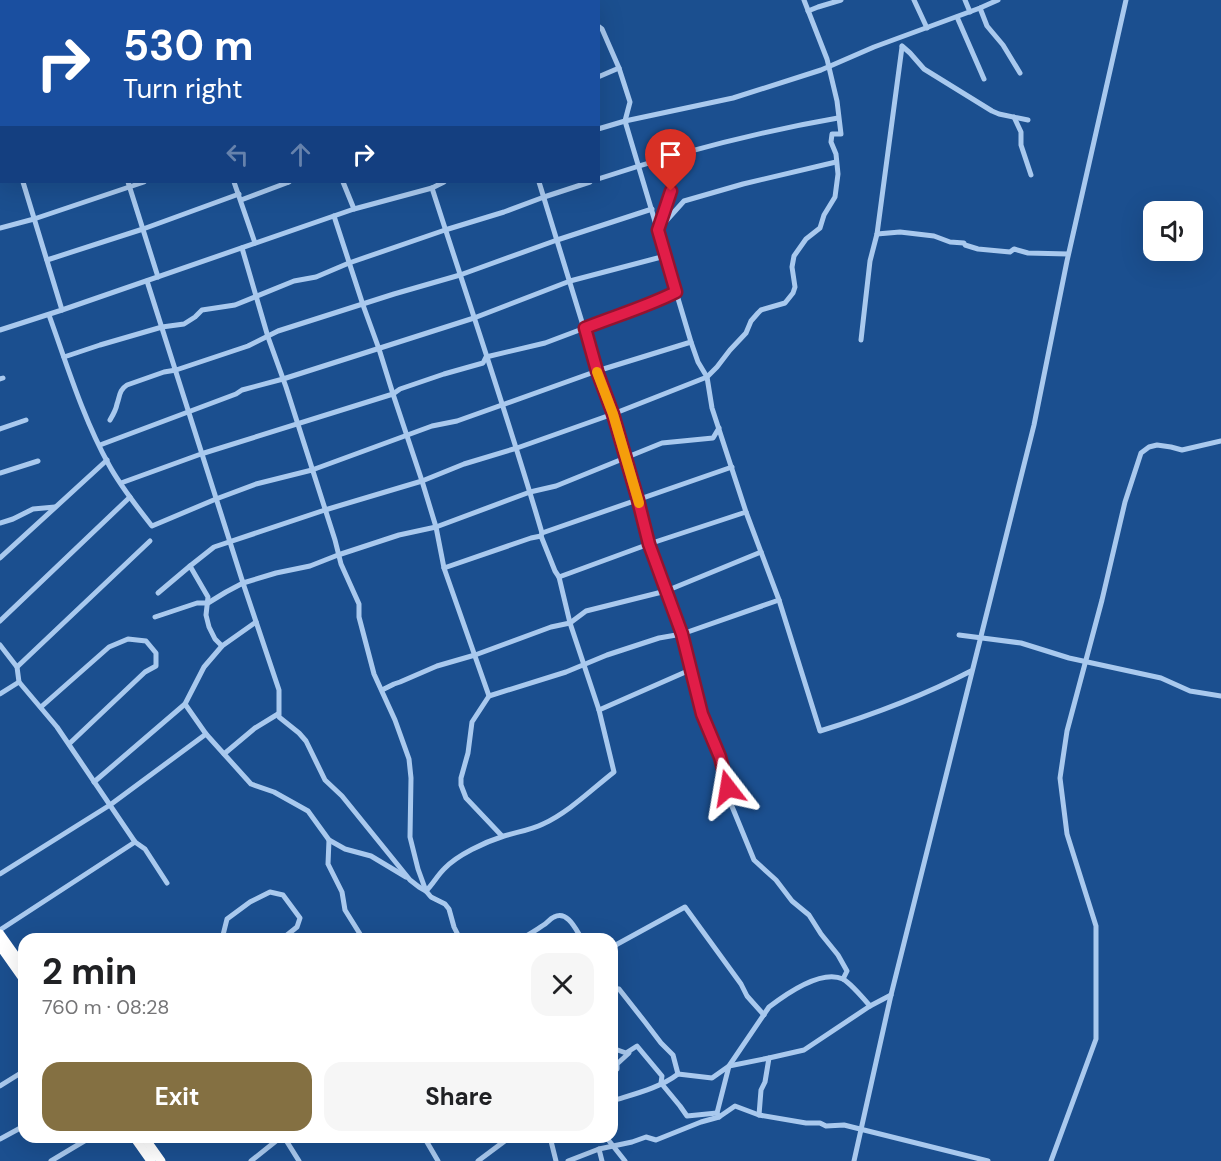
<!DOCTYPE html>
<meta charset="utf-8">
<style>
:root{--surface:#fff;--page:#f6f6f6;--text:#202124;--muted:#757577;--accent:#847042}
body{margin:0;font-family:"DM Sans",sans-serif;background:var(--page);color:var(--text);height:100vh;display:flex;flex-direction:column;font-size:22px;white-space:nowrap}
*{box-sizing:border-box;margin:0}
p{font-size:20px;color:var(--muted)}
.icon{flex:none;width:33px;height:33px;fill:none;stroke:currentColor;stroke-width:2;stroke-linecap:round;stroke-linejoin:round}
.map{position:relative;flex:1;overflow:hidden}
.panel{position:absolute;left:18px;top:933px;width:600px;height:210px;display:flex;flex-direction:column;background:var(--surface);border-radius:18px;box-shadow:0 6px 24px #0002}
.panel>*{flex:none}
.hud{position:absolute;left:0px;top:0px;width:600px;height:183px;box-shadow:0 6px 24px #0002;background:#1a4fa0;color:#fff;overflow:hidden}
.buttons{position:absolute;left:1143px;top:201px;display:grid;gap:12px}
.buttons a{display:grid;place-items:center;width:60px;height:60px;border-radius:12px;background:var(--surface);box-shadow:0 6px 24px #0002;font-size:30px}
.pin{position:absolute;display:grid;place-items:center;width:51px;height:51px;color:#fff;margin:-62px -26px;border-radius:50% 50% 50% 0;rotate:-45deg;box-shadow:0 0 6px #0007}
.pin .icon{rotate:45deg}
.me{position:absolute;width:66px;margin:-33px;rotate:346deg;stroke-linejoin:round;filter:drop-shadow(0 0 4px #0008)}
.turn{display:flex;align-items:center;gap:21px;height:126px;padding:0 24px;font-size:27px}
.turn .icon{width:78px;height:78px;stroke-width:2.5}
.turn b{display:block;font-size:42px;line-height:51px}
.lanes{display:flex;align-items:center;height:57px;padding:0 24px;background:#0003;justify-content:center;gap:30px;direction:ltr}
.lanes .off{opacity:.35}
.round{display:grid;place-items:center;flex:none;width:63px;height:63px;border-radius:18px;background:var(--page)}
.headline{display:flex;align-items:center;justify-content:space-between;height:102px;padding:0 24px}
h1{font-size:36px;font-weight:700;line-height:45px}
.cta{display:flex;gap:12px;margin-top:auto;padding:12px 24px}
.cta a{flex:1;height:69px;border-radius:18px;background:var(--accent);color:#fff;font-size:24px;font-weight:700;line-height:69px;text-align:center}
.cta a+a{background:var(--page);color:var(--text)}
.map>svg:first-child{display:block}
</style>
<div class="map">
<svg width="1221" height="1161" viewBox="0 0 1221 1161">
<rect width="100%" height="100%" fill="#1b4f8f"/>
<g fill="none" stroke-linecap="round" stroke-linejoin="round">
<g stroke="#a9c9ee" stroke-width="5">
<polyline points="76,0 77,2"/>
<polyline points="180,0 180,2"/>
<polyline points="286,0 287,2"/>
<polyline points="487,0 488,2"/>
<polyline points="552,0 555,2"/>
<polyline points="914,0 927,28"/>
<polyline points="965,0 970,12"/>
<polyline points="25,2 30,0"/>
<polyline points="193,2 198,0"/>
<polyline points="339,2 344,0"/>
<polyline points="525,2 529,0"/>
<polyline points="980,8 987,26 1003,45 1020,73"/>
<polyline points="0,9 2,9"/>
<polyline points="808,11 818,7 841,0"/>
<polyline points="957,17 984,79"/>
<polyline points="902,46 910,53 924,69 992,111 999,114 1028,120"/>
<polyline points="0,59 2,58"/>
<polyline points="598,77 619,68"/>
<polyline points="0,102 2,101"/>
<polyline points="0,107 2,111"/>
<polyline points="1014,117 1021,132 1021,145 1031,175"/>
<polyline points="598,129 625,121 733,98 821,70 874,47 980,8 998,0"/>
<polyline points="0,131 2,130"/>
<path d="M 675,155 C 676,182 666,205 658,230 L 684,201 L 743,184 L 836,162"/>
<polyline points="0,178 2,177"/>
<path d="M 598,179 C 677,153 757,132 838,118"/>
<polyline points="23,182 62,310"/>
<polyline points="128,182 158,277"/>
<polyline points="234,182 255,243"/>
<polyline points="343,182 354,209"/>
<polyline points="539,182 597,371 613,414 638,500 649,544 682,634 779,600 746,512"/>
<path d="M 432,188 C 469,303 508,417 542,533 L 541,536"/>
<polyline points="241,200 289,182"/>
<polyline points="334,216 363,305 379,349 393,394 422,481 436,527 444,568"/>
<polyline points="0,228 34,219 144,182"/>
<polyline points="877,234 900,232 934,236 950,242 964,243 965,245 978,249 1010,252 1014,249 1028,253 1068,254"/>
<polyline points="242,248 268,337 286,387 335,540 341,564 359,604 359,617 374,674 395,720 409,759 411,778 410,837 418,869 426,891 431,897 445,904 449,909 454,927 460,939"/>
<polyline points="47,260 143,229 239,194"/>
<path d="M 147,281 C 179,382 211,483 243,583 L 276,573 L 310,566 L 338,555 L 399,535 L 436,527 L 530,492 L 556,486 L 662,443 L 713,438 L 719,428"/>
<path d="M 49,315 C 67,365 83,418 109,465 C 121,487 137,507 152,526 L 216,499 L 256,484 L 312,470 L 432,426 L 457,421 L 597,371 L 691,342"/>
<polyline points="0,330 62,310 354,209 432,188 444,182"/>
<polyline points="861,340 870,261 877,234 902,47"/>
<polyline points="64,357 100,345 162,327 184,324 195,317 202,310 235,305 294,281 316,277 349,263 445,230 504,212 544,197 590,182"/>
<polyline points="0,379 3,378"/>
<path d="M 110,420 C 113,415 116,410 117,404 C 120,396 119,390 127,385 L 164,372 L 176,370 L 248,346 L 278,331 L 394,294 L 460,275 L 557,240 L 652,209"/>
<polyline points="0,429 26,420"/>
<polyline points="100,445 236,394 242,390 283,379 474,318 570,281 665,256"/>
<polyline points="0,473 38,461"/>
<polyline points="121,483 201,454 393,394 400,389 444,374 483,363 486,357 545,343 622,314 652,304 676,292"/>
<polyline points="0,523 13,519 33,509 55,507"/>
<polyline points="542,533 732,467"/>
<polyline points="0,558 107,460"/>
<polyline points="190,566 214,547 325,510 422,481 464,464 517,448 613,414 707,377 698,362 691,342 625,121 630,102 619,68 602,29 598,26"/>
<polyline points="158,593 190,566 208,597 206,615 209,627 215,639 222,646"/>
<path d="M 779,600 L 820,731 C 872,715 923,696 971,671"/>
<polyline points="155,617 197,603 208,603 226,592 243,583 279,690 279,717 299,733 306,741 325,780 342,796 410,880 419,887 426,891"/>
<polyline points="0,621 130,497"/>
<polyline points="959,635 1021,643 1069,658 1161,678 1190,691 1221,696"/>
<polyline points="0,645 17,667 19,682 57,727 135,842 145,849 167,883"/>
<polyline points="17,667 150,541"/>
<polyline points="690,670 702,714 720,757 731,804 754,860 776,880 792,901 809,915 821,934 838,955 847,971 843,979"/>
<polyline points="382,690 394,684 400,682 437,666 475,655 551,627 570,623 586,611 666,591 761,552"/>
<polyline points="0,694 19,682"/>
<polyline points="489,696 566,672 607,655 659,638 682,634 690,670 599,710"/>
<polyline points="185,704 206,734 251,784 274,792 308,811 329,840 345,849 371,856 406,877"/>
<polyline points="41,707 109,647 128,639 146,641 156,653 156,666 145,672 69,744"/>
<polyline points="224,754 255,728 278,714"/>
<polyline points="94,782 185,704 204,667 222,646 256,622"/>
<polyline points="502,836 466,798 461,785 461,778 468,753 472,722 489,696 444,568 531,538 541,536 555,571 559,577 649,544 746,512 712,408 707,377 717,367 730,350 746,333 751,321 758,313 761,310 785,303 793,293 795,287 792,267 794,256 806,239 820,228 824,215 835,197 838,174 836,154 831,142 832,134 841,134 837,101 827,59 804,0"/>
<polyline points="329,840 328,864 342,892 345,910 360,934 357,939"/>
<polyline points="0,874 110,805 206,734"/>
<path d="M 426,891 C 433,884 437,876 444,869 C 457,855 485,842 504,836 C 517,832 531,830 543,824 C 569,812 591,790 614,772 L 599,710 L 570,623 L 559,577"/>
<polyline points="0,930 135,842"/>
<polyline points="186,939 187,938"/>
<polyline points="222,939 227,919 250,902 270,892 283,895 300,918 297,927 282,939"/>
<path d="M 521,939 C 528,935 535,931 542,926 C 547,924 549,919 554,917 C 568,910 576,930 582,939"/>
<polyline points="612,947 685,907 741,984 747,996 764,1015"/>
<polyline points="612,988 619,989 645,1022 661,1043 673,1055 678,1074"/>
<polyline points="612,1048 626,1053 637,1046 662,1076 661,1083 680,1106 687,1116 717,1113 719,1117 735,1106 759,1115 806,1123 820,1123 826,1126 844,1125 988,1161"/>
<polyline points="612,1072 617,1069 617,1064 629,1053"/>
<polyline points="0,1086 24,1071"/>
<path d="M 612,1101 C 634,1094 660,1088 678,1074 L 712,1078 L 729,1066 L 769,1058"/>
<path d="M 717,1113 L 729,1066 L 769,1007 C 786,994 821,969 843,979 C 850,983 864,999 870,1006"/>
<polyline points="759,1115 761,1090 765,1082 769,1058 804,1050 870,1006 891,995"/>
<polyline points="284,1137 299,1161"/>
<polyline points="424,1137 438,1161"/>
<polyline points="550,1137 556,1161"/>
<polyline points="606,1137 625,1161"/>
<polyline points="0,1139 24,1126"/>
<polyline points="599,1149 632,1142 646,1137 656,1140 701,1122 719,1117"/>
<polyline points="51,1161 91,1137"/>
<polyline points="251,1161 281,1137"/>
<polyline points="478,1161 510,1137"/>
<polyline points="568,1161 599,1149 602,1161"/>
<polyline points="854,1161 891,995 1034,425 1067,261 1126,0"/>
<polyline points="1051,1161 1096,1039 1096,926 1067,834 1060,778 1067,731 1102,600 1125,502 1141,453 1149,447 1157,445 1171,447 1182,450 1221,441"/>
</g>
<g stroke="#fff" stroke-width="9">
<polyline points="0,934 24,968"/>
<polyline points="0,946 24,980"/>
<polyline points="134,1137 151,1161"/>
<polyline points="144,1137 161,1161"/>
</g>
</g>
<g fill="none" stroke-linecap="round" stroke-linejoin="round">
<defs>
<path id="route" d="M 671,191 L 658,230 L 676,292 C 646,307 615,316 585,328 L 597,371 L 613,414 L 638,500 L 649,544 L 682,634 L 702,714 L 720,757 L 728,788"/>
</defs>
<use href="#route" stroke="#92132f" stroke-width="15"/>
<use href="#route" stroke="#e11d48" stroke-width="10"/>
<polyline stroke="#f59e0b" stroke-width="10" points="597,372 613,414 639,503"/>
</g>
</svg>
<div class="buttons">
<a><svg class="icon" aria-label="sound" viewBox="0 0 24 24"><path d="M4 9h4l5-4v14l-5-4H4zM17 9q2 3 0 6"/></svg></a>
</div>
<div class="pin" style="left:671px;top:191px;background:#d93025"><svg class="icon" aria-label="arrive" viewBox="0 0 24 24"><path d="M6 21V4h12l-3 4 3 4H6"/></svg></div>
<svg class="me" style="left:728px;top:788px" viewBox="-20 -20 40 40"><path d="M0-17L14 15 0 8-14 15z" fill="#e11d48" stroke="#fff" stroke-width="4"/></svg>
<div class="hud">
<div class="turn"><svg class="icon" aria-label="right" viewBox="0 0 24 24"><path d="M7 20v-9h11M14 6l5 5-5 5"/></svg><div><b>530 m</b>Turn right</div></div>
<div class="lanes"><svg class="icon off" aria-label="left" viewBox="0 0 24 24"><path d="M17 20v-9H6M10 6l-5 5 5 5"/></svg><svg class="icon off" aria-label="ahead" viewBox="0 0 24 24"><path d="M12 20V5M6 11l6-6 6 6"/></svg><svg class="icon" aria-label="right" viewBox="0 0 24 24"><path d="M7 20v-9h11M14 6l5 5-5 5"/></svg></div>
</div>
<section class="panel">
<div class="headline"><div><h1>2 min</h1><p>760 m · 08:28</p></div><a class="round"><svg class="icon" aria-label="close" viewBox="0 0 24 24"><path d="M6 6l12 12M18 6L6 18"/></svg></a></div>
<div class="cta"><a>Exit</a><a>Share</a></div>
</section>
</div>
